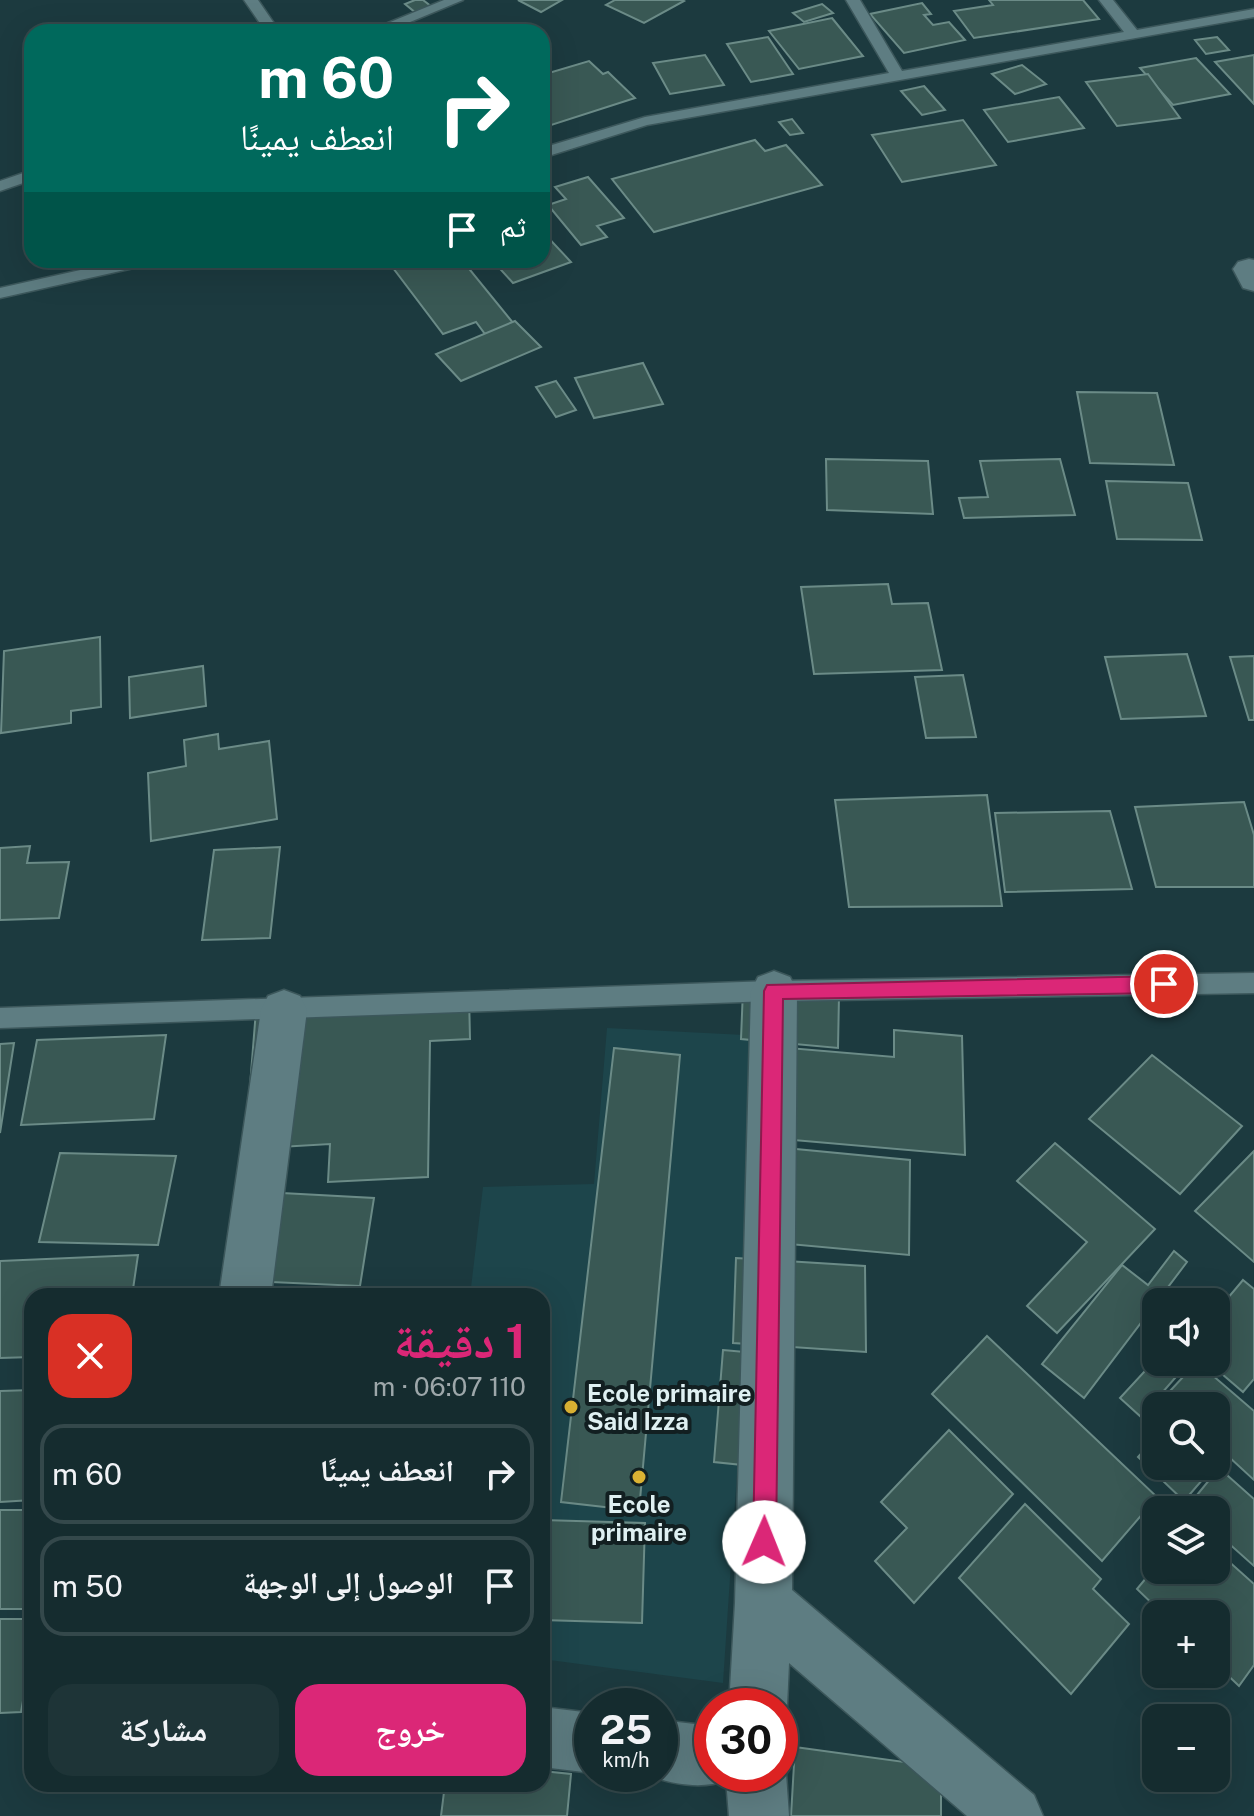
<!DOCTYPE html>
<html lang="ar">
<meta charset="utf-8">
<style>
:root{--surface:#152c2f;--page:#1e3437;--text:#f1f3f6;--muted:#9da7aa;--line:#34484b;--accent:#db2777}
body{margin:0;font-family:"Public Sans","Noto Naskh Arabic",sans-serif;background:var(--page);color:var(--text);direction:rtl;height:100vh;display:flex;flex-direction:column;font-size:30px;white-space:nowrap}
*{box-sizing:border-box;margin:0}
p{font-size:26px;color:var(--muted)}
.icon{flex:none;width:44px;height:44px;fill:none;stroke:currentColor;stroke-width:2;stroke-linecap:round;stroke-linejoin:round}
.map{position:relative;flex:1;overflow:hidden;direction:ltr}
.sheet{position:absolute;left:24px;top:1288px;width:526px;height:504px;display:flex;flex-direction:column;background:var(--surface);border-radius:24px;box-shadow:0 8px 32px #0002,0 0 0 2px var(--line);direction:rtl}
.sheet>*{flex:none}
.banner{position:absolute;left:24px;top:24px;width:526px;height:244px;border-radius:24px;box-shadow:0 8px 32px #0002,0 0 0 2px var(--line);direction:rtl;background:#00695c;color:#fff;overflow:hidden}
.buttons{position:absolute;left:1142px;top:1288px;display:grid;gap:16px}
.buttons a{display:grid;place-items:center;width:88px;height:88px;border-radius:16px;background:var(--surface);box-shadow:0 8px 32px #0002,0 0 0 2px var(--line);font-size:40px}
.speed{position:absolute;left:574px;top:1688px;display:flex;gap:16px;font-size:40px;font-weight:700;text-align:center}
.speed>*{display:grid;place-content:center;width:104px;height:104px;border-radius:50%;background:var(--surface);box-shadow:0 8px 32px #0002,0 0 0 2px var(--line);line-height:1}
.speed small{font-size:20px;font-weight:400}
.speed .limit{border:12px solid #d22;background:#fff;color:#111}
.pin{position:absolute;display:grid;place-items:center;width:68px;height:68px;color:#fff;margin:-34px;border:4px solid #fff;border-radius:50%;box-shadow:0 2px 8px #0007}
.me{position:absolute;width:88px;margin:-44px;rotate:1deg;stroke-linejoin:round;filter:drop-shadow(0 0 6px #0008)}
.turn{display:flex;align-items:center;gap:28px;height:168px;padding:0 24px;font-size:36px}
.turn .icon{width:104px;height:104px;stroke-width:2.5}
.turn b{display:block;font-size:56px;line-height:68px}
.then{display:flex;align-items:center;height:76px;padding:0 24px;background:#0003;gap:16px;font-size:30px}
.round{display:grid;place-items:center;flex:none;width:84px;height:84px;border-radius:24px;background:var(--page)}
.summary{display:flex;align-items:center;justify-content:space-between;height:136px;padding:0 24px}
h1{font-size:48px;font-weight:700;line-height:60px;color:var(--accent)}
.action{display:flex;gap:16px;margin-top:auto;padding:16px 24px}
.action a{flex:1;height:92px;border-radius:24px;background:var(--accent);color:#fff;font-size:32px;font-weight:700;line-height:92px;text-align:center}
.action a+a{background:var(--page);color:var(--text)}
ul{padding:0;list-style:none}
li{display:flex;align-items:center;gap:24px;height:100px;margin:0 16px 12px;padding:0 8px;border:4px solid var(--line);border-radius:24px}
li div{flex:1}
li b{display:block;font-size:30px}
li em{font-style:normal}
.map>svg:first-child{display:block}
</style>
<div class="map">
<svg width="1254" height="1816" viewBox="0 0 1254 1816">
<rect width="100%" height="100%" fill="#1c3a3f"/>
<polygon fill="#1d454b" points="607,1028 766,1036 723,1683 542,1659 542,1296 470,1296 483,1187 594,1184"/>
<g fill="#395854" stroke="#6b8b87" stroke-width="2">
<polygon points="415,0 423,0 432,7 416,13 405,4"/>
<polygon points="518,0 562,0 541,12"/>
<polygon points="615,0 682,0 684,1 644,23 606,5"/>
<polygon points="989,0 1083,0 1099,19 974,38 954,11 993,5"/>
<polygon points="922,3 931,14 924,15 933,25 949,22 965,40 904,53 870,14"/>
<polygon points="822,4 833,13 804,22 793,13"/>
<polygon points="832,18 863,56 799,69 769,31"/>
<polygon points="415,23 430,32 394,32"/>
<polygon points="768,37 793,74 751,82 727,44"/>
<polygon points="1217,37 1229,50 1206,54 1195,40"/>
<polygon points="705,55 724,85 670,94 653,63"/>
<polygon points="1254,55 1254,104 1215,62"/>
<polygon points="1196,58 1230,94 1173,105 1140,68"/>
<polygon points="589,61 603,74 608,72 635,98 542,128 542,75"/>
<polygon points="1022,65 1046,84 1015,94 992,74"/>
<polygon points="1148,74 1180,118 1117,126 1086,82"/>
<polygon points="924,86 945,110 922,115 901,91"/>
<polygon points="1059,97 1084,128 1008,142 984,110"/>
<polygon points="792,119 803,133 790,135 779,122"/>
<polygon points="963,120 996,165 902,182 872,135"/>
<polygon points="755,140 765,151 786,145 822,185 654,232 612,179"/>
<polygon points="588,177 624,218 597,226 607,237 581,245 548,205 566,199 555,187"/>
<polygon points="542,231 571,262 513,283 492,260 542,260"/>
<polygon points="387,260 462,260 514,324 485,334 476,322 443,334"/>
<polygon points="515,321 541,347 461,381 436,354"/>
<polygon points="643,363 663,404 594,418 575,378"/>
<polygon points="556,381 576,410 556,417 536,387"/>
<polygon points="1077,392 1157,393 1174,465 1090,463"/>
<polygon points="826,459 928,461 933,514 827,510"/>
<polygon points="1060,459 1075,515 964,518 959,498 988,497 980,461"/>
<polygon points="1106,481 1188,483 1202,540 1117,539"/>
<polygon points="888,584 892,604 928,603 942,670 814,674 801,587"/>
<polygon points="100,637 101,707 71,711 71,723 1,733 4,651"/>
<polygon points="1187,654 1206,716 1121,719 1105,657"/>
<polygon points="1254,656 1254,720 1249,720 1230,657"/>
<polygon points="203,666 206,706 130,718 129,677"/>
<polygon points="963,675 976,737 926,738 915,677"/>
<polygon points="218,734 219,749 269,741 277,819 151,841 148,773 186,766 184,740"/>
<polygon points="987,795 1002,906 849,907 835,800"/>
<polygon points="1244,802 1254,835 1254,887 1156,887 1135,807"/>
<polygon points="1110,811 1132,889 1005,892 995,813"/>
<polygon points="30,846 27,863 69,862 59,918 0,920 0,848"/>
<polygon points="280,847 270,938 202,940 214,850"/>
<polygon points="743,989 839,996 838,1048 741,1039"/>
<polygon points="469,995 470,1039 430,1041 428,1177 328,1182 330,1144 245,1149 256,1010"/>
<polygon points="894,1030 962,1036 965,1155 748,1136 754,1045 894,1057"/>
<polygon points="166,1035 154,1119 21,1125 37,1040"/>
<polygon points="14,1043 0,1133 0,1044"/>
<polygon points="614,1048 680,1055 639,1511 561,1502"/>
<polygon points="1152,1055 1242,1126 1180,1194 1089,1119"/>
<polygon points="1055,1143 1155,1229 1057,1333 1027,1306 1087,1242 1017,1181"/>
<polygon points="753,1145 910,1160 909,1255 747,1240"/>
<polygon points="1254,1151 1254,1262 1195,1211"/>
<polygon points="60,1153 176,1156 158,1245 39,1242"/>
<polygon points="243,1191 374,1198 360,1286 225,1280"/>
<polygon points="1174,1251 1187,1262 1084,1398 1042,1364 1122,1265 1148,1285"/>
<polygon points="138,1255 132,1296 32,1296 32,1357 0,1358 0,1261"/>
<polygon points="736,1258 865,1266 866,1352 733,1343"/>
<polygon points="1243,1280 1254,1289 1254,1379 1243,1392 1208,1362 1216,1362 1216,1312"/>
<polygon points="233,1286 371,1296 227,1296"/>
<polygon points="987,1336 1157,1497 1102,1561 932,1394"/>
<polygon points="723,1350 787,1356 780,1469 714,1462"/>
<polygon points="1156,1359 1156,1362 1189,1362 1141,1417 1120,1398"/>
<polygon points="1197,1362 1254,1411 1254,1480 1229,1457 1216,1472 1210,1466 1216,1466 1216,1406 1156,1406"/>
<polygon points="32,1390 32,1500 0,1502 0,1391"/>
<polygon points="949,1430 1013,1494 914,1603 875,1561 907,1528 881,1502"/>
<polygon points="1156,1437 1156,1466 1205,1466 1210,1471 1184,1501 1138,1457"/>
<polygon points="1219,1468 1254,1499 1254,1566 1216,1532 1216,1510 1192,1510 1188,1506"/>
<polygon points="1025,1504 1101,1579 1093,1589 1129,1624 1071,1694 959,1578"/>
<rect x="0" y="1510" width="32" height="99"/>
<polygon points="542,1520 645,1523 642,1623 542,1620"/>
<polygon points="1216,1550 1254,1584 1254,1665 1239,1686 1216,1664 1216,1614 1163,1614 1137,1589 1156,1566 1156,1570 1216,1570"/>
<polygon points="0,1619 32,1619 32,1651 21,1712 0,1713"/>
<polygon points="795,1747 941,1767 941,1816 791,1816"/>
<polygon points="542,1771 571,1774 567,1816 441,1816 445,1784 542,1784"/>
</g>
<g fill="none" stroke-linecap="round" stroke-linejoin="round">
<defs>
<g id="service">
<polygon points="244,0 258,0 280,32 266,32"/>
<polygon points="444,0 463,0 386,32 366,32"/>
<polygon points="846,0 860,0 902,71 1124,32 1099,0 1113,0 1137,30 1254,9 1254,17 647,125 542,158 542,148 645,117 889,73"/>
<polygon points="32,170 32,180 0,191 0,181"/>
<polygon points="125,260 155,260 147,265 0,298 0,288"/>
<polygon points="1254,973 1254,993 774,1001 0,1028 0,1008 774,981"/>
</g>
<g id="minor">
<polygon points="1249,259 1254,260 1254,291 1243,288 1233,269 1238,262"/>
<polygon points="774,971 790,977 797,991 792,1590 1034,1795 1043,1816 967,1816 789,1663 787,1706 780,1724 780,1706 729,1706 735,1603 751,991 758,977"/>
<polygon points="284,990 300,996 307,1010 271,1296 219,1296 261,1010 268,996"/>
<polygon points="542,1707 592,1713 592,1773 542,1767"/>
<path d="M 660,1720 L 712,1726 L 712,1774 L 780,1774 L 780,1760 L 786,1774 L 789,1816 L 729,1816 L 726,1780 C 703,1790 669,1784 646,1774 L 660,1774 Z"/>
</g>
</defs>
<use href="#service" stroke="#3c575b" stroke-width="3"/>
<use href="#minor" stroke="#3c575b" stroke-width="3"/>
<use href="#service" fill="#5e7d82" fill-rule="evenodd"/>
<use href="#minor" fill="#5e7d82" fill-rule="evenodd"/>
</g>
<polygon fill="#db2777" stroke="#8e194d" stroke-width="2" points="1164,976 1171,979 1173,984 1171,990 1164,993 783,999 776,1542 772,1550 764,1553 756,1550 753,1542 764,991 767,985"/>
<g fill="#dbb233" stroke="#121f21" stroke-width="3">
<circle cx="571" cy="1407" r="8"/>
<circle cx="639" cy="1477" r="8"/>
</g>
<g text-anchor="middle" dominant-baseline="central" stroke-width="8" stroke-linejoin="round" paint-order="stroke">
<g font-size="24" font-weight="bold" fill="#dff0f2" stroke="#121f21" text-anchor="start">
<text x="587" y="1393">Ecole primaire<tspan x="587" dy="28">Said Izza</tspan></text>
<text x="639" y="1504" text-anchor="middle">Ecole<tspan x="639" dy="28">primaire</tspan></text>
</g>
</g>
</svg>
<div class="buttons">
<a><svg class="icon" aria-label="sound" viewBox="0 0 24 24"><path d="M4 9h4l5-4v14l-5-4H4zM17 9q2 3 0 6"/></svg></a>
<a><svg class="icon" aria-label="search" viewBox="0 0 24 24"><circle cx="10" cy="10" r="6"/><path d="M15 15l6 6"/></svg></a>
<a><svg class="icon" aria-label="layers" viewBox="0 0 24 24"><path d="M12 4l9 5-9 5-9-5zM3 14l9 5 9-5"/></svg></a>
<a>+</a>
<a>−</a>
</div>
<div class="speed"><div>25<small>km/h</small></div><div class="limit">30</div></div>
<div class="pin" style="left:1164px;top:984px;background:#d93025"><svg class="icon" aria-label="arrive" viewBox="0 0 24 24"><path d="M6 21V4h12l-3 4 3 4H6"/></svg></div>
<svg class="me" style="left:764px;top:1542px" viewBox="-20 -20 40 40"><circle r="19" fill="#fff"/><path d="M0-13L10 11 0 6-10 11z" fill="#db2777"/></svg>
<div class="banner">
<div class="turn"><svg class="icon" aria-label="right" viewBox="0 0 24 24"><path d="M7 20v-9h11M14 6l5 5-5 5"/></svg><div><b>60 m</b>انعطف يمينًا</div></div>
<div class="then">ثم<svg class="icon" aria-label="arrive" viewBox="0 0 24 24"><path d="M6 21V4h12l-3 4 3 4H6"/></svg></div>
</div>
<section class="sheet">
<div class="summary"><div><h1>1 دقيقة</h1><p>110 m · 06:07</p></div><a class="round" style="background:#d93025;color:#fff"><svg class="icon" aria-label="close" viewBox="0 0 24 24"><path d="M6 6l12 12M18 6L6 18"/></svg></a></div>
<ul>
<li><svg class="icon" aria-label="right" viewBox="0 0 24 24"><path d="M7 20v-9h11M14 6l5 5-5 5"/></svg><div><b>انعطف يمينًا</b></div><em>60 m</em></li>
<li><svg class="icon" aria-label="arrive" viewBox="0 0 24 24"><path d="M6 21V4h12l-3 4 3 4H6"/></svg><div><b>الوصول إلى الوجهة</b></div><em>50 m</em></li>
</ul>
<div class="action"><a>خروج</a><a>مشاركة</a></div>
</section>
</div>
